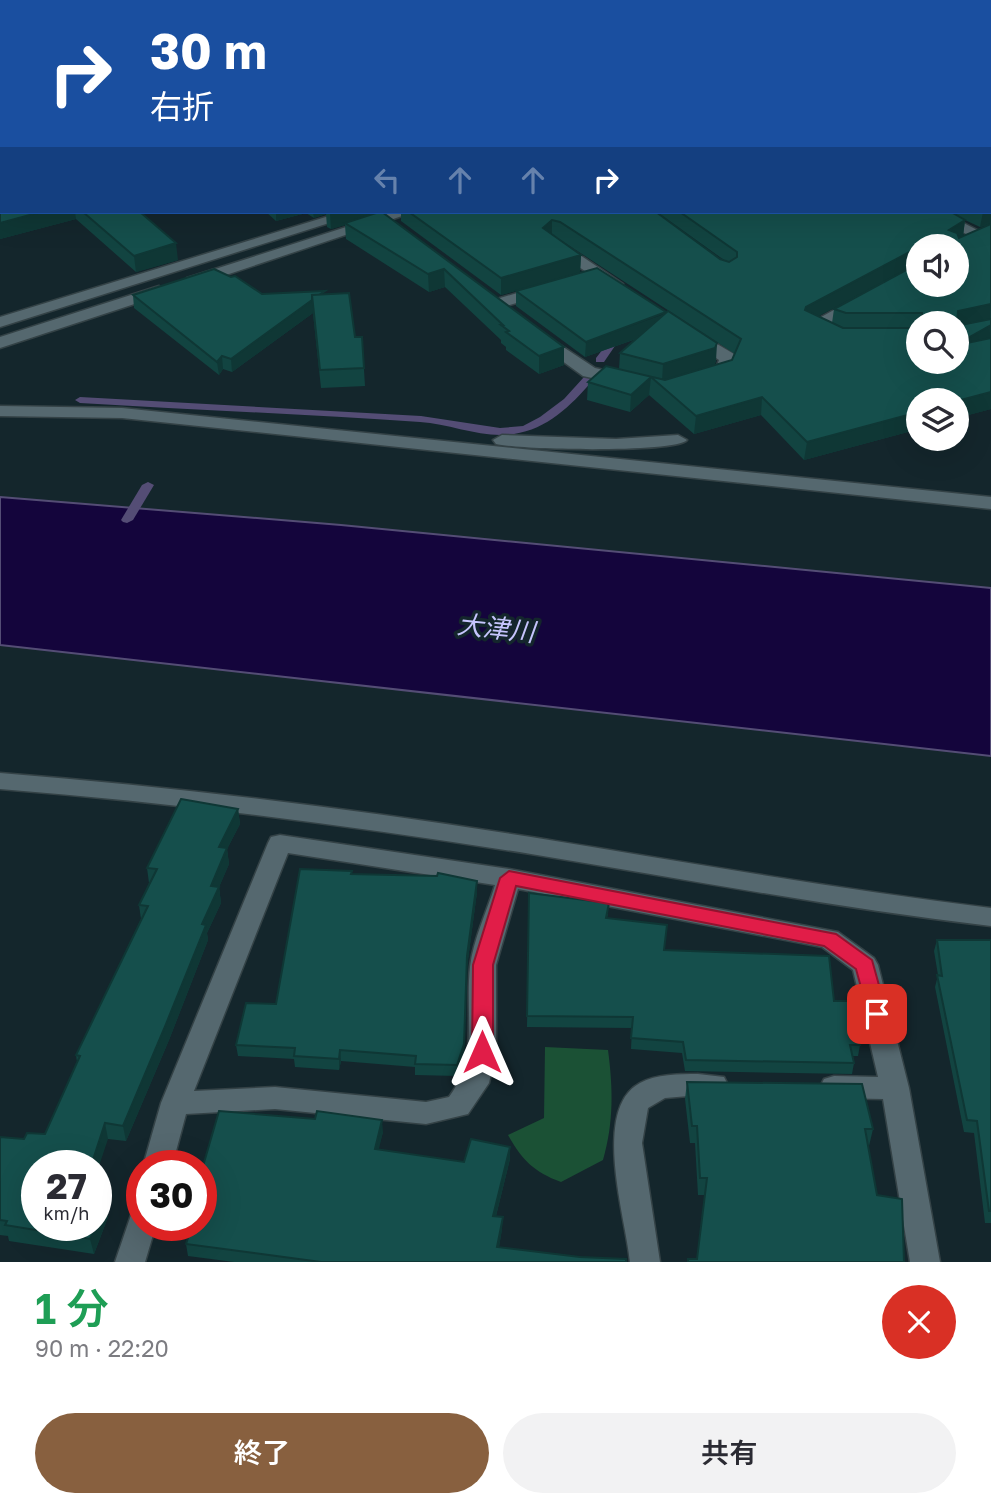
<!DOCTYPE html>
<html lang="ja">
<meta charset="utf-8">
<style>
:root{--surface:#fff;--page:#f2f2f3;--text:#2b2b33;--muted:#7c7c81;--accent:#88603f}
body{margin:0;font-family:"Golos Text","Noto Sans JP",sans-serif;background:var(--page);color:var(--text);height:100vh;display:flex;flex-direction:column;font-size:26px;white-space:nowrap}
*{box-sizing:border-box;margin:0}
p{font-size:23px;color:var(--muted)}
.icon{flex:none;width:38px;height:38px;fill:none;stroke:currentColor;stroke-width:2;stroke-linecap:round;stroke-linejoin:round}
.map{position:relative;height:1262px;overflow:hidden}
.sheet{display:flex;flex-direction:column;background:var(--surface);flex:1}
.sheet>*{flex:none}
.banner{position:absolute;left:0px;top:0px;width:992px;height:214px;box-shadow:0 7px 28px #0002;background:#1a4fa0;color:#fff;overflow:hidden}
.controls{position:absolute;left:906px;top:234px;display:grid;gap:14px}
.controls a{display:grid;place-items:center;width:63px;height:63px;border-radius:50%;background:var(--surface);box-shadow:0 7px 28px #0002;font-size:35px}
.speed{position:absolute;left:21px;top:1150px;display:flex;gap:14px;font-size:35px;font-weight:700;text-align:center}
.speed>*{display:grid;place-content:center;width:91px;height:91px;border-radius:50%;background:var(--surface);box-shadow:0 7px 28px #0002;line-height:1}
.speed small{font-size:18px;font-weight:400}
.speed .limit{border:10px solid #d22;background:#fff;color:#111}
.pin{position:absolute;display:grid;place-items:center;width:60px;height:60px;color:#fff;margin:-30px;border-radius:14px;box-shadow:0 4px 10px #0006}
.me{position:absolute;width:77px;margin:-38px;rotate:0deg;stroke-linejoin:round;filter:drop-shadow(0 0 5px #0008)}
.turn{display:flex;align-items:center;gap:24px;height:147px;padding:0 35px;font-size:32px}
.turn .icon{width:91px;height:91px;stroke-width:2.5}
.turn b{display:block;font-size:49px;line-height:60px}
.lanes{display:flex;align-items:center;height:66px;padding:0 35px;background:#0003;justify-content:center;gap:35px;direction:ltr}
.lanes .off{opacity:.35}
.round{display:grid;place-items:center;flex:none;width:74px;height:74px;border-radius:37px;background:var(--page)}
.headline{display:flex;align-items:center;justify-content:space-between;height:119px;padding:0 35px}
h1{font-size:42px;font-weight:600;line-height:52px;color:#1e9e55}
.cta{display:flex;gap:14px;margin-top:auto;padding:14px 35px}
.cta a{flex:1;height:80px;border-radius:42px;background:var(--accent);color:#fff;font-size:28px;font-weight:600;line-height:80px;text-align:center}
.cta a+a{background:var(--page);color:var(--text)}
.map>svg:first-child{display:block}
</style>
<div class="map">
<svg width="991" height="1262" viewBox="0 0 991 1262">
<rect width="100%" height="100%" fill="#14262c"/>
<path fill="#1b5135" d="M 545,1047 L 608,1050 C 613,1088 614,1122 603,1160 L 561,1182 C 534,1172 522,1160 508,1135 L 544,1118 Z"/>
<polygon fill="#14053c" stroke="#544d75" stroke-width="2" points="0,497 341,525 991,588 991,756 0,645"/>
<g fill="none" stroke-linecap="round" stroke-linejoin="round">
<g fill="#544d75" fill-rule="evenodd">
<polygon points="616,335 621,338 619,340 604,362 596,362 596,358 613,336"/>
<path d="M 588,376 L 593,379 L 592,381 C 571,406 547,429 514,434 C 483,439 451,424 420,422 C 307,414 193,410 80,403 L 75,400 L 80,397 L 421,416 L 500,428 L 523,426 L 540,417 L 564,399 L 584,377 Z"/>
<polygon points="148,482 154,485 133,520 127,523 123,522 121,520 142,485"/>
</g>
<defs>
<g id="minor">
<polygon points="342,212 364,212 0,327 0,317"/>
<polygon points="393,212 414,212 199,284 193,286 185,281 187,278"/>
<polygon points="923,212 942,212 987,235 984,238 974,238"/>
<polygon points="557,241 562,243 623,284 621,287 609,287 552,249 552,243"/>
<polygon points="159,286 167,291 165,294 0,348 0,337"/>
<polygon points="541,286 547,288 547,294 496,309 488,304 490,301"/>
<polygon points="859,296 865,298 865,304 826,326 834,332 832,336 820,336 805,326"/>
<polygon points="695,331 734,354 737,358 730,375 706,382 700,381 697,377 716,368 719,360 689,340 687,336"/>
<polygon points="542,333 595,368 630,376 633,380 624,385 583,376 536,342 534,338"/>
<polygon points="0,406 122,408 991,497 991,509 122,418 0,416"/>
<path d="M 502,435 L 616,439 L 678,435 L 687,440 C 676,453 519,450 496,444 L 493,440 Z"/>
<path d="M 0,773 C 178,787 354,809 531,837 C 684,862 837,889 991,908 L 991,926 C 837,908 684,879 531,854 C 355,826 178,803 0,789 Z"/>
<path d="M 280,835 L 509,869 L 838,932 L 874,958 L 878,965 L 909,1088 L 940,1262 L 910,1262 L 883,1099 L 834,1098 L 824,1095 L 820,1087 L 824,1079 L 834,1076 L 878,1077 L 853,970 L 822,947 L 518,889 L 496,965 L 496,1052 L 489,1083 L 468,1114 L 426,1124 L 275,1109 L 186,1114 L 172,1166 L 143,1166 L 161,1103 L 268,843 L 271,837 ZM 288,853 L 495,885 C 487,911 473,940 470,967 C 465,1013 479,1057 449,1097 L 426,1102 L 275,1087 L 194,1091 Z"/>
<path d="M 698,1074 L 724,1077 L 728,1085 L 724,1093 L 665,1098 L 648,1108 L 642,1143 L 660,1262 L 630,1262 C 626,1218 591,1109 640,1083 C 656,1074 679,1074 698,1074 Z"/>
<polygon points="142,1208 142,1225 156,1225 145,1262 115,1262 132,1212"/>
</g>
</defs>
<use href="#minor" stroke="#344246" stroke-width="3"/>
<use href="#minor" fill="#55686f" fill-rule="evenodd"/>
</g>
<g fill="#124441" fill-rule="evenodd">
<path d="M 990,7 L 991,409 L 957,418 L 957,401 L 919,401 L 919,429 L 804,460 L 761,415 L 694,434 L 649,395 L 630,412 L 587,400 L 588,382 L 619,369 L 620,353 L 636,339 L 585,357 L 516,306 L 516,291 L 716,361 L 714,365 L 732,360 L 735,354 L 559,239 L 556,238 L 581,255 L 580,272 L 501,295 L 401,221 L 401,212 L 656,212 L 720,259 L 724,260 L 657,212 L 990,212 ZM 965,220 L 980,227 L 988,225 L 963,236 ZM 919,247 L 957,247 L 834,309 L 832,323 L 818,316 L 919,263 ZM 919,324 L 957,324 L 919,362 Z"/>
<polygon points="0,95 2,95 2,212 140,212 178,260 136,272 76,219 0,239"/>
<polygon points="266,212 385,212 383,213 564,347 564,365 539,374 506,350 506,347 501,343 501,340 445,287 429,292 346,239 345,225 331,229 327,227 326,214 314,218 306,213 276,221"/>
<polygon points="262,294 326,295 355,337 362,337 365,386 321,388 313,313 232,372 223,369 219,375 134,308 133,295"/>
<polygon points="238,809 240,824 227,849 229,864 219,887 221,903 207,933 208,940 169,1040 126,1141 108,1139 37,1166 108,1217 94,1254 9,1241 8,1236 0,1235 0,1137 24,1139 45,1134 77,1062 76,1055 141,919 139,905 149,883 147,868"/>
<polygon points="352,871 352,874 477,881 477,892 467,967 464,1055 458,1076 415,1075 415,1067 341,1061 339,1070 295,1067 294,1059 238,1056 236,1045 276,1004"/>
<polygon points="529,893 608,914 607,918 665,950 834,1001 860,1045 858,1056 852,1056 854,1063 852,1074 685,1071 682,1053 631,1049 632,1028 527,1027"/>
<polygon points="937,940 991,940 991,1223 985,1223 974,1133 964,1132 935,987 938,975 934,951"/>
<polygon points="687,1082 862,1084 873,1129 869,1146 868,1146 877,1195 902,1199 904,1262 687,1262 688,1259 697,1259 705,1195 698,1195 695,1143 690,1143 685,1099"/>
<polygon points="383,1132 378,1149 464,1162 510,1147 510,1159 496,1216 502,1229 499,1247 626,1262 234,1262 188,1256 186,1244 201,1225 201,1173"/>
</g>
<g fill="#0f3735">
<polygon points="0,20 2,20 2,34 0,35"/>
<polygon points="0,196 2,196 2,212 0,213"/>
<polygon points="990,209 991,221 990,224 980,227 983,212 990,212"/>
<polygon points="41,212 75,212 76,219 0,239 0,223"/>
<polygon points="276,212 306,212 306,213 276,221"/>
<polygon points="313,212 326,212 326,214 314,218"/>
<polygon points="328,212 385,212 347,224 345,223 345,225 331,229 330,213"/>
<polygon points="552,220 552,237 543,228"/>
<polygon points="965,220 963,236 946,247 949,230"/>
<polygon points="176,243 178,260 136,272 134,256"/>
<polygon points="919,247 919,263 804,324 806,307"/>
<polygon points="581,255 580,272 501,295 501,278"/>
<polygon points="444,269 445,287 429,292 428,274"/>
<polygon points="312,300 313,313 232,372 231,359"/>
<polygon points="991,304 990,320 957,328 958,311"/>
<polygon points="667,313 666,328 585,357 586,342"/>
<polygon points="991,325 991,340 957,344"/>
<polygon points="717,343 716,361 714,366 662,382 663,364"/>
<polygon points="564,347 564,365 539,374 539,356"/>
<polygon points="222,356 223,369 219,375 217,362"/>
<polygon points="651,377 649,395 630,412 631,395"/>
<polygon points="991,392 991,409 957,418 957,401"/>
<polygon points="762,397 761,415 694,434 696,416"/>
<polygon points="919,412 919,429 804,460 807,442"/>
<polygon points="238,809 240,824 227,849 229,864 217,892 219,887 221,903 207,933 208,940 169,1040 126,1141 123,1126 202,924 219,847"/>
<polygon points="477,881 477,892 467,967 464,1055 458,1076 457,1065 467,956"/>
<polygon points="340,1050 341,1061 339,1070 339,1059"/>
<polygon points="382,1120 383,1132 376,1161 375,1149"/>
<polygon points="105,1123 108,1139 96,1175 96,1166 91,1166"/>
<polygon points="510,1147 510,1159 493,1228 493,1216"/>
<polygon points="105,1201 108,1217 94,1254 90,1239"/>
<polygon points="503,1217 502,1229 497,1259 497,1247"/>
</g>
<g fill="#154f4c" stroke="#0f3735" stroke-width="2">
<polygon points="0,0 991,0 991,2 2,2 2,20 0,20"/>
<polygon points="990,13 991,13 990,209"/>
<rect x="0" y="95" width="2" height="33"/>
<polygon points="2,129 2,196 0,196 0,133"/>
<polygon points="2,210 2,212 41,212 0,223 0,211"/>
<polygon points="83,212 140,212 176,243 134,256"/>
<polygon points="379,212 382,212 564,347 539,356 506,332 509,331 501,325 503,325 444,269 428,274 345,223"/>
<polygon points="409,212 656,212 720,259 729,262 737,257 737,252 680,212 951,212 965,220 949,230 957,233 959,238 991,224 991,304 958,311 957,323 961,325 991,319 991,325 957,344 957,324 923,324 922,313 846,313 834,309 919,263 919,285 957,285 957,247 924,247 924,245 919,247 806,307 805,310 843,328 919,328 919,362 957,362 957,345 991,338 991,392 957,401 919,401 919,412 807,442 762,397 696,416 651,377 631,395 588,382 606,366 665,380 732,360 741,339 560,222 552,220 543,228 581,255 501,278"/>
<polygon points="597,268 666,312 586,342 516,291"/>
<polygon points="214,269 231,277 235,276 262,294 325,291 319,295 312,295 312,300 231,359 222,356 217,362 133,295"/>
<polygon points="349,293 355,337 362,337 364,368 320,370 312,295"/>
<polygon points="668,311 717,343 715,348 663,364 620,353"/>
<polygon points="181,799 238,809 219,847 227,848 211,886 219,887 202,924 206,925 166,1024 123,1126 105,1123 91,1166 37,1166 37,1225 96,1225 90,1239 5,1225 7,1221 0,1220 0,1137 24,1139 27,1133 45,1134 80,1056 76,1055 148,906 139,905 157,869 147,868"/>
<polygon points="300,869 352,871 351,874 437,876 438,873 477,881 467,956 464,1044 457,1065 415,1064 416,1056 340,1050 339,1059 294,1056 295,1048 236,1045 246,1003 276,1004"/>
<polygon points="529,893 609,903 606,918 667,925 664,950 829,956 834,1001 851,1001 860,1045 850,1045 854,1063 686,1060 683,1042 631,1038 633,1017 527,1016"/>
<polygon points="937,940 991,940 991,1211 989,1211 977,1121 967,1120 937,975 942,976"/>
<polygon points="687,1082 862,1084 873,1129 865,1129 877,1195 902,1199 904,1262 688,1262 688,1259 697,1259 707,1178 700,1178 697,1126 692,1126"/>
<polygon points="219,1111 315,1119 317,1111 382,1120 375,1149 464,1162 471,1139 510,1147 493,1216 503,1217 497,1247 580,1257 626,1259 626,1262 321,1262 186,1244 192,1225 201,1225 201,1192 203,1185 201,1185 201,1173"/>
<polygon points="96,1200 105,1201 96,1223"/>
</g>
<polygon fill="#e11d48" stroke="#92132f" stroke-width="2" points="509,871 836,934 872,960 887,1014 884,1020 870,1020 856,969 824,946 516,886 493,965 493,1052 490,1058 475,1058 472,1052 473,965 500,878"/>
<g text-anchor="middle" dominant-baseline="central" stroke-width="7" stroke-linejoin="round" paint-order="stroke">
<g font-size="26" font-style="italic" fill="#c6c5fd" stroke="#14262c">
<text transform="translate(496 628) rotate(6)">大津川</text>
</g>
</g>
</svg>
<div class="controls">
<a><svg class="icon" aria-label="sound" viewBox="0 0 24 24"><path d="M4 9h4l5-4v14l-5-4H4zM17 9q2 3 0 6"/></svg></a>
<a><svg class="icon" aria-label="search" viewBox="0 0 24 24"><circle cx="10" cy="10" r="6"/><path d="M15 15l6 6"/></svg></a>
<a><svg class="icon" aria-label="layers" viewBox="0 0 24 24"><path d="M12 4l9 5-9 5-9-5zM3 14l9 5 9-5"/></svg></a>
</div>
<div class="speed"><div>27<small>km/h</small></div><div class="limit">30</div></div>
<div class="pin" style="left:877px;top:1014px;background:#d93025"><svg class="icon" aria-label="arrive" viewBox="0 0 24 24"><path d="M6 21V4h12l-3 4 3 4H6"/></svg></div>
<svg class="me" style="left:482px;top:1052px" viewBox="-20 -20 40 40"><path d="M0-17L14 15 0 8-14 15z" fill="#e11d48" stroke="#fff" stroke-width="4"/></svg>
<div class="banner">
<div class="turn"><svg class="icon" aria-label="right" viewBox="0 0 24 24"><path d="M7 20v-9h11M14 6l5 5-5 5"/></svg><div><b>30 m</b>右折</div></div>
<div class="lanes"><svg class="icon off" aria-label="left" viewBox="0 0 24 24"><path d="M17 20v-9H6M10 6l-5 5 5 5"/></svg><svg class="icon off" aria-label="ahead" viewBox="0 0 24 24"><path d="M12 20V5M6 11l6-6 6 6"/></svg><svg class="icon off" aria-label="ahead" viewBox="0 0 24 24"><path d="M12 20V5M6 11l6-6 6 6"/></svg><svg class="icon" aria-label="right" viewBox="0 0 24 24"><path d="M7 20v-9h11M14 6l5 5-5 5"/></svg></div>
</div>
</div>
<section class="sheet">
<div class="headline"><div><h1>1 分</h1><p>90 m · 22:20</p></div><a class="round" style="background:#d93025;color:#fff"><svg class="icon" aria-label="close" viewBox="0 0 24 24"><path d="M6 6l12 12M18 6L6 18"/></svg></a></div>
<div class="cta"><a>終了</a><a>共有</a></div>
</section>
